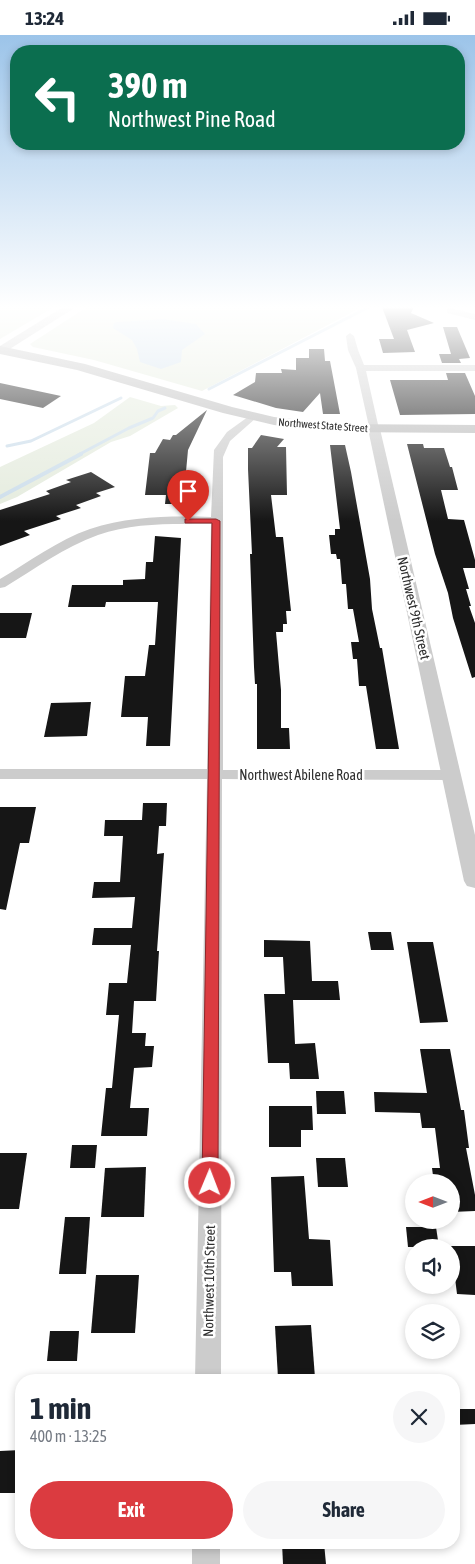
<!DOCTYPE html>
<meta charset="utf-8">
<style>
:root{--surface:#fff;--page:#f6f6f7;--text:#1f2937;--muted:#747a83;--accent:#db3b40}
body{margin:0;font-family:"Asap Condensed",sans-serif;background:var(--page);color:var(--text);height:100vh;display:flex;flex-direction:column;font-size:19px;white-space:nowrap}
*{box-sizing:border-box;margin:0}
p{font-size:16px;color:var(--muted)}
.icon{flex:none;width:28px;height:28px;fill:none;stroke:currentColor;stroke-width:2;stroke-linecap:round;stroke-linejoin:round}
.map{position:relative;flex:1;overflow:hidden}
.drawer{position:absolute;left:15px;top:1339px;width:445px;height:175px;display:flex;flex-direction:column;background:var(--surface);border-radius:20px;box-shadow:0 2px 8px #0003}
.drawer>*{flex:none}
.guide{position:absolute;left:10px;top:10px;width:455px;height:105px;border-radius:20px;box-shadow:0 2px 8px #0003;background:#0b6e4f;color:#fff;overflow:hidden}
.needle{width:32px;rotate:270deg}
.fabs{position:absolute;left:405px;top:1139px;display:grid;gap:10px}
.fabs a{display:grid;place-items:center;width:55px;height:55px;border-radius:50%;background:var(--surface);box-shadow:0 2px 8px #0003;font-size:25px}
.pin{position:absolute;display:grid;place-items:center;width:42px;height:42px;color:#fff;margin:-51px -21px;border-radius:50% 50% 50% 0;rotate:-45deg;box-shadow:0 0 5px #0007}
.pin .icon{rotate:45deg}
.me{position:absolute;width:55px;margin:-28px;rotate:1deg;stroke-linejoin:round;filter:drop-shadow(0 0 4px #0008)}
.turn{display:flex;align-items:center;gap:18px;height:105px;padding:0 15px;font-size:22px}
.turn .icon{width:65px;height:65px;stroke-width:2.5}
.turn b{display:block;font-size:35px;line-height:42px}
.round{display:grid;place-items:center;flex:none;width:52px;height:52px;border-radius:26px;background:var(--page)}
.summary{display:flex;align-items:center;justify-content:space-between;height:85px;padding:0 15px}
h1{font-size:30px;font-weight:700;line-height:38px}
.primary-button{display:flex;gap:10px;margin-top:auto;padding:10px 15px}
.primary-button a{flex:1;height:58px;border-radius:30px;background:var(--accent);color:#fff;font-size:20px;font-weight:700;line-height:58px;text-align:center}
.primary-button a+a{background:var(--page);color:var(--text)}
.status{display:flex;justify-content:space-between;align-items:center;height:35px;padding:0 25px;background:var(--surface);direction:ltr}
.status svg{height:14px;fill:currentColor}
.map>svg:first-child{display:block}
</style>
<div class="status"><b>13:24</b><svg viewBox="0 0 49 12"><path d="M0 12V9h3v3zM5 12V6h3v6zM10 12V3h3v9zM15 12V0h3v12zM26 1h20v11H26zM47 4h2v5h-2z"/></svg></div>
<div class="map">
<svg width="475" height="1529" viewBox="0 0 475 1529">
<rect width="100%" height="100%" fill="#fff"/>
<g fill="#e4ebdd">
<polygon points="0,272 54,272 0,304"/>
<polygon points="87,272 362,272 202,356 94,325 33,312 30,309"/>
<polygon points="130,362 161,371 175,370 178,373 130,401 111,407 17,462 0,469 0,432 94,388"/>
</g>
<polygon fill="#cadcea" points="163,284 196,289 205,299 182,315 181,327 161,334 140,327 137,314 132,305 113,293 114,288 117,287"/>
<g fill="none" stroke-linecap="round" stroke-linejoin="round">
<g stroke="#cadcea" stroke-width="3">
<polyline points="209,354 369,272"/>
<polyline points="7,411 31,406 121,363"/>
<polyline points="78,420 129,393 153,383 158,376 165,373"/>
</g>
<polyline stroke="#cadcea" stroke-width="4" points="0,462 81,419"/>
</g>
<g fill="#161616">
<polygon points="382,272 414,272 411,278 434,288 407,295 415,317 383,318 379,304 394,304"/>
<polygon points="443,292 457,292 470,323 459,324 461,328 442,328 439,319 451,319"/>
<polygon points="309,314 324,314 325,326 330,326 340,379 323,379 320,358 303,377 276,373 233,360 255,347 256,338 282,338 281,334 296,335 296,323 309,323"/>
<polygon points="446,338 465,338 475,361 475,379 400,380 390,345 448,345"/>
<polygon points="0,348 61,361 43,373 0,364"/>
<polygon points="207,375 188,415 183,469 165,469 166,460 145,460 150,418 155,418 163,404 170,405 173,400 176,400"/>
<polygon points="261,400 284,404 277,412 286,412 287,460 271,460 276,502 283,502 291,576 286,576 287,589 283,589 283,597 276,597 281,655 281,693 289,693 290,714 257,714 257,649 255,649 254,632 250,519 252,519 248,434 248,413 252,413"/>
<polygon points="407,409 423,409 424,413 444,413 450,432 452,432 458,455 441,455 448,484 464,485 475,525 475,533 463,533 469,554 466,554 471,571 469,571 475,588 475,642 472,643 453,583 448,558 435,519"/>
<polygon points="330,410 345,410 351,437 370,544 372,574 380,613 382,613 399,714 376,714 366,651 359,651 357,624 353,624 351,607 359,607 353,574 348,574 346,549 342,549 340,524 337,524 336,519 331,519 329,500 335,500 335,494 340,494"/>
<polygon points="91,437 115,452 96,458 101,461 76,470 81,473 56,481 61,484 24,496 30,500 0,511 0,475 50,459 46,456 71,447 66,445"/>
<polygon points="155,501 181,503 170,711 146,711 148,682 121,682 125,641 145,641 149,610 155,610 158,567 106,567 105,572 68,572 72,550 123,550 123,545 145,544 146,527 153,527"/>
<polygon points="0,578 32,578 26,603 0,603"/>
<polygon points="91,667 87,701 44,702 51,668"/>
<polygon points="143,768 167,768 166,791 159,791 157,819 164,818 157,916 159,916 156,966 134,966 132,998 146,998 145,1011 154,1011 152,1032 134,1033 130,1073 149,1073 147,1101 101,1101 106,1053 112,1053 119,980 106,980 109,948 127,948 131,910 92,910 94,893 132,893 135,862 92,863 94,847 120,847 123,801 104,801 105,785 142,785"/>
<polygon points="0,772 36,772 29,808 20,808 6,875 0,874"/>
<polygon points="368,897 391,897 394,915 371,915"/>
<polygon points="264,905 310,906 312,946 338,946 340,965 293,965 295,1009 315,1008 319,1044 290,1044 289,1028 268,1028 264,959 285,959 283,922 264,922"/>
<polygon points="407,907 433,907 448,987 420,988"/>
<polygon points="420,1014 450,1014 461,1075 464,1075 469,1113 466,1113 475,1160 475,1176 451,1177 451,1148 434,1148 432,1133 440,1133 435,1093 422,1093 420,1078 375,1077 374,1057 427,1058"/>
<polygon points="316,1056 344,1056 346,1079 317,1079"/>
<polygon points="269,1071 312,1071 313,1095 301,1095 301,1112 269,1112"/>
<polygon points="72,1110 97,1110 95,1133 70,1133"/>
<polygon points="0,1118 27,1118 19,1174 0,1174"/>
<polygon points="316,1123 345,1123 348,1152 318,1152"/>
<polygon points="146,1132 144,1182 101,1182 105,1133"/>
<polygon points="304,1141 309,1204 330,1205 333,1251 292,1251 291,1237 274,1237 271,1142"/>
<polygon points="65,1182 90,1182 86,1239 59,1239"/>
<polygon points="406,1192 436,1192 439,1212 408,1212"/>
<polygon points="451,1211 475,1211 475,1260 457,1259"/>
<polygon points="96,1240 139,1240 135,1298 91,1298"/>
<polygon points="311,1290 315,1343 278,1343 275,1291"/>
<polygon points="50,1296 79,1296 77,1326 47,1326"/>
<polygon points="454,1374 475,1374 475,1389 454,1390"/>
<polygon points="21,1415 21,1458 0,1458 0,1416"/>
<polygon points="282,1508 324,1508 326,1529 283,1529"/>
</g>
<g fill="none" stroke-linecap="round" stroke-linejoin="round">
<g fill="#ccc" fill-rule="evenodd">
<polygon points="450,273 475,279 475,285 447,278 447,274"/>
<polygon points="350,298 354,301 358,315 364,330 475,330 475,336 366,336 379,394 378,396 370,396 356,333 348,315 346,301"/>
<path d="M 252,379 L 257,382 L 230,406 L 223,422 L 223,735 L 451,735 L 457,736 L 459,740 L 457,744 L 451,745 L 222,744 L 221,1345 L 195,1345 L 207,744 L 0,744 L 0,734 L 207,734 L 211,489 C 174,489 134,487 98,500 C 64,512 35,534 5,552 L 0,553 L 0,544 C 29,527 58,505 90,494 C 129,481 171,481 211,482 L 214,415 L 227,397 Z"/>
<rect x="192" y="1508" width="28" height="21"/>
</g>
<g fill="#ccc" fill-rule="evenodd">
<polygon points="63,272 76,272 5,317 0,318 0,311"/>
<polygon points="374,390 380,394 475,800 475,853 467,851 464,846 368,394"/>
</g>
<polygon fill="#b9b9b9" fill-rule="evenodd" points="0,311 85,329 232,372 274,382 336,389 475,390 475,398 336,397 274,390 223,378 77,335 0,319"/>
</g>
<linearGradient id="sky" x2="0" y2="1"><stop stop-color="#9cc4e9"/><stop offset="0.56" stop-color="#fff"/><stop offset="1" stop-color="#fff" stop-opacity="0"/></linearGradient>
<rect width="475" height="486" fill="url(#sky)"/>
<polygon fill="#db3b40" stroke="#8e262a" points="185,484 216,484 220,486 218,1148 216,1153 210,1155 204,1153 202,1148 212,488 185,488"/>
<g text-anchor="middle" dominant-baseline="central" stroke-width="5" stroke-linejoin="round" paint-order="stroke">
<g font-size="11" fill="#2f2f2f" stroke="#fff">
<text transform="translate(323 390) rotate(4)">Northwest State Street</text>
</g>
<g font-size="14" fill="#2f2f2f" stroke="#fff">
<text transform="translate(414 573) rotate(77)">Northwest 9th Street</text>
<text x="301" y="740">Northwest Abilene Road</text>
<text transform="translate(209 1246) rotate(-89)">Northwest 10th Street</text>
</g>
</g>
</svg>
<div class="fabs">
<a><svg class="needle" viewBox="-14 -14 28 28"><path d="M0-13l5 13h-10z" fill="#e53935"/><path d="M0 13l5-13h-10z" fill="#747a83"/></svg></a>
<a><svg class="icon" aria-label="sound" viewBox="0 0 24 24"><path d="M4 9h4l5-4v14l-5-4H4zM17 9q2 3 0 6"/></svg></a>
<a><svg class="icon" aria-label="layers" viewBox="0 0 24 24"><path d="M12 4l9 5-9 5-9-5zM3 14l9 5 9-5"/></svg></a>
</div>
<div class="pin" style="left:188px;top:486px;background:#d93025"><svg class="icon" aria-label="arrive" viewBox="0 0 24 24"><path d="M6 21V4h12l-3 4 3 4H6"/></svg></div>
<svg class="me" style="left:210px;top:1148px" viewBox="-20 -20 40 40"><circle r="17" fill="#db3b40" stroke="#fff" stroke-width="3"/><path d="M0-11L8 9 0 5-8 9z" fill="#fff"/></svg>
<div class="guide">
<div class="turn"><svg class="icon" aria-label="left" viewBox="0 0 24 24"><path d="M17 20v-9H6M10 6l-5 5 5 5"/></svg><div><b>390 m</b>Northwest Pine Road</div></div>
</div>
<section class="drawer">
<div class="summary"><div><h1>1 min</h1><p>400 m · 13:25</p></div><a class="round"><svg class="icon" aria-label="close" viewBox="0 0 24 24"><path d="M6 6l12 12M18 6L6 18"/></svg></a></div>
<div class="primary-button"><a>Exit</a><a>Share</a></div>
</section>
</div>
